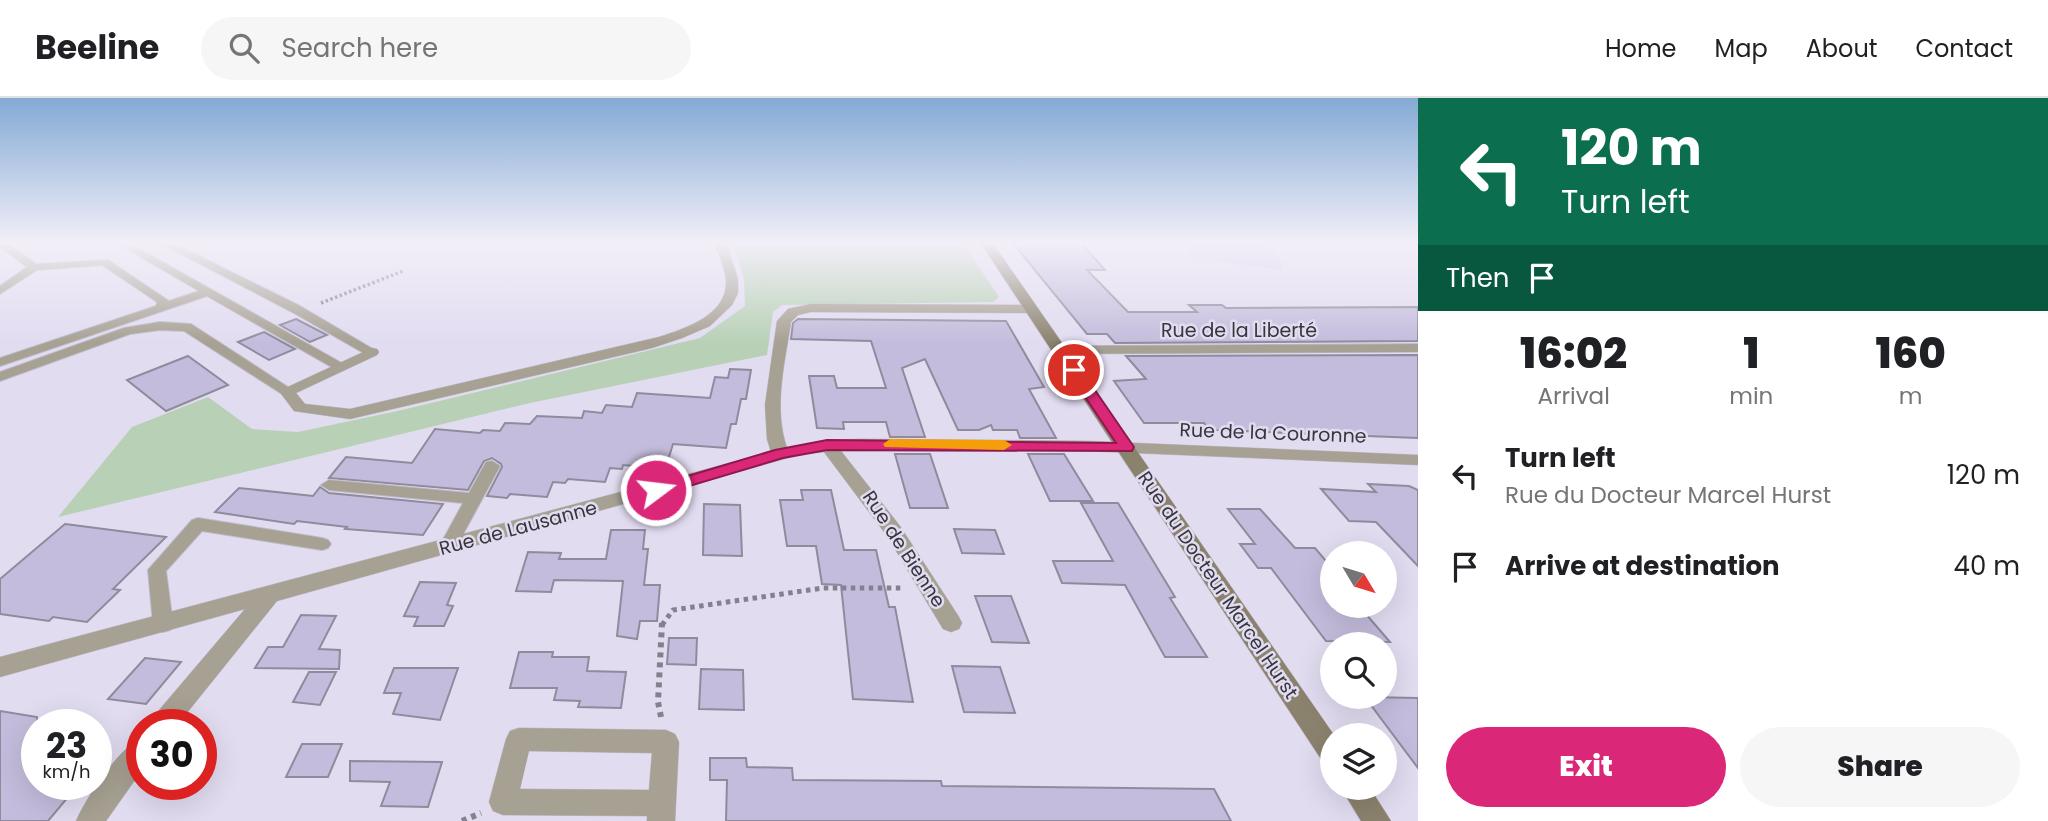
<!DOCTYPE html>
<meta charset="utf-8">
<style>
:root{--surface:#fff;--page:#f6f6f6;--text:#202124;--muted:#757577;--line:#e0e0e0;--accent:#db2777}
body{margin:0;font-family:Poppins,sans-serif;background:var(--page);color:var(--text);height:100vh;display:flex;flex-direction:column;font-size:26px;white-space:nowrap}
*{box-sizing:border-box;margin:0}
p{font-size:23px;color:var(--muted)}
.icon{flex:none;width:38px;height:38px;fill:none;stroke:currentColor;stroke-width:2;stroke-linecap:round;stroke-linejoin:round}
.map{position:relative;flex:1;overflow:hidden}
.side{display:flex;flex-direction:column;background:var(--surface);width:630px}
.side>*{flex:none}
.top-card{background:#0b6e4f;color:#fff;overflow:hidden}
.needle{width:46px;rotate:128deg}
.controls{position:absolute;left:1320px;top:443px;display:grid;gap:14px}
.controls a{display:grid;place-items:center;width:77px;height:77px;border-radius:50%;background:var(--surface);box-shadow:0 7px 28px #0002;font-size:35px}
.speed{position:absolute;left:21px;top:611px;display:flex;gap:14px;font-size:35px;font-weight:700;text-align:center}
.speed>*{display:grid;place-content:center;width:91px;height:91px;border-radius:50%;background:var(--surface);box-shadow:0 7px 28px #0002;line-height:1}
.speed small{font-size:18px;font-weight:400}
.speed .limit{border:10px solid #d22;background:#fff;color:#111}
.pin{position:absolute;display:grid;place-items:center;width:60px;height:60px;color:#fff;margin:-30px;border:4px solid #fff;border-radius:50%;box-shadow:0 2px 7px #0007}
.me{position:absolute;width:77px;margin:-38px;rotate:75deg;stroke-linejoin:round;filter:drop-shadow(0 0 5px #0008)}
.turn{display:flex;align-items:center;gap:24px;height:147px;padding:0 28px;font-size:32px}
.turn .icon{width:91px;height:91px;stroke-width:2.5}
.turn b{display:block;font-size:49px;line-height:60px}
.then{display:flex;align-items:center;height:66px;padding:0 28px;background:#0003;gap:14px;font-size:26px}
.eta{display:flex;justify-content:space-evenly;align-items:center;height:119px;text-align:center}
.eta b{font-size:42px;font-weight:800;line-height:49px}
.button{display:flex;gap:14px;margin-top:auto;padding:14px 28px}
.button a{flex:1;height:80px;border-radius:42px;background:var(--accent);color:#fff;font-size:28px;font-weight:800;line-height:80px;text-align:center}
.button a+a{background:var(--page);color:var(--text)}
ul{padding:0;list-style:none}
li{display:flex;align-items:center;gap:21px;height:91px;padding:0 28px}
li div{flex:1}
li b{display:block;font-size:26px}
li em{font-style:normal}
header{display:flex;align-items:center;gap:42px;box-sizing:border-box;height:98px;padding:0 35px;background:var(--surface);border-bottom:2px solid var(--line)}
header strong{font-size:33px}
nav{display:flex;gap:38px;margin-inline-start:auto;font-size:24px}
.search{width:490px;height:63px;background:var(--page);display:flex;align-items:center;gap:18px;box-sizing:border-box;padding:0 24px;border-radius:38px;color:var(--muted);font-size:26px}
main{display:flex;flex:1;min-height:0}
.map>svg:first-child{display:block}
</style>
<header>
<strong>Beeline</strong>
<div class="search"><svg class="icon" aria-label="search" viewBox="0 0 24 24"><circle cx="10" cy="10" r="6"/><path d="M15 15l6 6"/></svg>Search here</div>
<nav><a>Home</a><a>Map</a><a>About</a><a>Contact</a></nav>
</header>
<main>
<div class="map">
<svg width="1418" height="723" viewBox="0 0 1418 723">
<rect width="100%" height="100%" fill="#e1dcf0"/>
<polygon fill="#d5cfea" points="1184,144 1272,144 1284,172 1191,160"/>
<polygon fill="#b8d1b6" points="733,144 962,144 999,199 993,204 782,207 773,214 767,257 530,305 58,419 132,329 208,299 252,331 298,334 402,312 700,240 745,208 744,181"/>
<g fill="#c4bcdc" stroke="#8f8b9d" stroke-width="2">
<polygon points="1012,144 1080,144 1105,172 1087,172 1128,214 1197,214 1189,207 1222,207 1226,210 1418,209 1418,243 1115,245 1107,236 1087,236"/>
<polygon points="296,221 327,237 310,244 280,227"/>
<polygon points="798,221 1006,223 1044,289 1029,291 1056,340 1020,340 1017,332 993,332 991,327 979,332 958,332 925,261 902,270 925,339 890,339 886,324 843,324 844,331 817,330 809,278 834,278 837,290 886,290 871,243 791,241 793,225"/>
<polygon points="264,234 295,251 269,262 238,244"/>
<polygon points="1418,257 1418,340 1215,332 1209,331 1204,325 1144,325 1114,283 1146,281 1126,258"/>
<polygon points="188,258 228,287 166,313 127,282"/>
<polygon points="730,271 751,272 746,301 741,301 736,326 731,326 726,350 673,346 669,359 664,359 660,370 623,367 622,371 610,370 605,384 568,381 565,385 553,384 547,399 510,396 507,400 487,398 502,369 501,366 492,360 484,363 468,392 329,380 346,359 412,365 435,331 480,335 483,332 500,333 505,325 530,326 537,318 582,320 584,313 602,315 606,307 632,309 637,295 710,300 715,279 728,280"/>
<polygon points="895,356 930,356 948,410 910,410"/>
<polygon points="1028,356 1064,356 1093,403 1050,403"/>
<polygon points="1368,386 1409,388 1418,392 1418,468 1376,424 1349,423 1321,391 1376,394"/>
<polygon points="320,389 329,395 443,406 423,437 345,431 347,429 297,423 294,426 215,414 239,390 313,398"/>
<polygon points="801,392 831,392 844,452 876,452 889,509 895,509 913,604 853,601 841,487 822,486 816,448 787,448 780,402 803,402"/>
<polygon points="1081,405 1118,405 1175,499 1170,500 1207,559 1165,559 1125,487 1062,485 1053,463 1113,463"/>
<polygon points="704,406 740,407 742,458 703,457"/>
<polygon points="1228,411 1260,411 1295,450 1315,450 1332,470 1332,508 1359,508 1390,544 1326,543 1271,470 1258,470 1240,446 1255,446"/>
<polygon points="65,426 166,439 113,491 120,492 87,524 53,519 49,523 0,516 0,481"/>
<polygon points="954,431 995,432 1004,456 962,455"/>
<polygon points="611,432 645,432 643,451 648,451 644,487 660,487 657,523 640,523 637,541 617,538 623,483 554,482 551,494 516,493 528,454 561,455 559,461 606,461"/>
<polygon points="420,484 456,485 447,507 453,508 444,528 414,528 418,519 404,518"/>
<polygon points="975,498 1011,498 1029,545 992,544"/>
<polygon points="301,517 336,518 319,551 340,552 339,571 255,570 268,549 283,549"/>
<polygon points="669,540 697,540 696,567 667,566"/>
<polygon points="519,554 553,554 552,559 589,559 587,573 626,574 621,610 578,609 580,603 554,602 557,590 510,590"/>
<polygon points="145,560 181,564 146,606 108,601"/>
<polygon points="952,568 1000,569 1015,615 964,614"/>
<polygon points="394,570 458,570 440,622 393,616 401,595 384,595"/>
<polygon points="701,571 743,572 744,612 699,611"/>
<polygon points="309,574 336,574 320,607 293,604"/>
<polygon points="1365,599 1418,600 1418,670 1382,622"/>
<polygon points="0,613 37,619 37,686 79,686 48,723 0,723"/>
<polygon points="302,646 342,646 328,679 286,679"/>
<polygon points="710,660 746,660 747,669 792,670 793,682 941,683 942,688 1214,691 1231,723 726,723 727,682 710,682"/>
<polygon points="350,663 442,664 428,709 381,708 390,684 350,683"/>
</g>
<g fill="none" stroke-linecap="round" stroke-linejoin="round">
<defs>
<g id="lane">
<polygon points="0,144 6,144 36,166 108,162 169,203 199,193 115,144 127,144 347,268 340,272 335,271 207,198 0,268 0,260 156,208 157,204 102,167 37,172 0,196 0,188 27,169 0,149"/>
<polygon points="158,144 171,144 300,208 378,254 372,258 367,257 292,214"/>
<polygon points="160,224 191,226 294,293 292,296 282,296 184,233 160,232 130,236 0,283 0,274 124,230"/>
<polygon points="492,363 500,368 454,453 442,453 439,449 463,405 329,392 321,387 329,382 469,395 486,364"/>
<polygon points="198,420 322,440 328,442 331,446 328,450 322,452 202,433 166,473 173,526 170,532 163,534 156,532 153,526 148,472 192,422"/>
</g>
<g id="street">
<path d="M 714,144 L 726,144 L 738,181 L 738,195 L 732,207 L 710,228 L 682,240 L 652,250 L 350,321 L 294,313 L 279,293 L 372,250 L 377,251 L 379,254 L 377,257 L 296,295 L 305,306 L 350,311 L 659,239 C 686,230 728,217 726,182 C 725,169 718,156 714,144 Z"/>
<path d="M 811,206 L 1032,207 L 1039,211 L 1032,215 L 811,214 L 798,217 L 791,224 C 785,265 773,309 787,350 L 827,342 L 861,341 L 1087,343 L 1418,357 L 1418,367 L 1087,353 L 841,353 L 900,428 L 959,519 L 962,525 L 959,531 L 951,534 L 943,531 L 887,438 L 824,354 L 802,356 L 277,503 L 178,626 L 150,626 L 154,618 L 245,511 L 0,579 L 0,559 L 771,354 L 767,341 L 765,307 L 777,223 L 788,211 Z"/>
<polygon points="1418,246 1418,254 1060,256 1053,252 1060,248"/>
<path d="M 519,630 L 666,632 L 675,636 L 679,644 L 675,723 L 647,723 L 647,718 L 503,717 L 493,713 L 489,704 L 506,641 L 510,633 ZM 529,653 L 652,655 L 649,692 L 520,691 Z"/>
<path d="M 142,640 L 142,672 L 106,723 L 76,723 C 86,700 119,649 142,640 Z"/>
</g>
<g id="secondary">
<polygon points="980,144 992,144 1334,637 1332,668 1323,664"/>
<polygon points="1341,690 1370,690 1391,723 1361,723"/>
</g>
</defs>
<use href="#lane" stroke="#bfbbcc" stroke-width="2"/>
<use href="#street" stroke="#bfbbcc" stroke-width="1"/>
<use href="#secondary" stroke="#bfbbcc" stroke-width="1"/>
<polyline stroke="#84818e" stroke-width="3.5" stroke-dasharray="2.5 2.5" stroke-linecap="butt" points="321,205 403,173"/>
<polyline stroke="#84818e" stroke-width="5" stroke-dasharray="4.5 4.5" stroke-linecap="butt" points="662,527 673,512 823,490 904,490"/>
<g stroke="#84818e" stroke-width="6" stroke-dasharray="5 5" stroke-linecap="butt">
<polyline points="661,619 658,604 662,525"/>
<polyline points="462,723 481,715"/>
</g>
<use href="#lane" fill="#a7a193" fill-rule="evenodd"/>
<use href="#street" fill="#a7a193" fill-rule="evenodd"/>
<use href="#secondary" fill="#8b826e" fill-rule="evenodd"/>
</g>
<linearGradient id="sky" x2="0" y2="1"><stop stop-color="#83aad5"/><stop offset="0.59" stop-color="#f2eff8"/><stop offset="1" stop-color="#f2eff8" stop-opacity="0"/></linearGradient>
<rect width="1418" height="245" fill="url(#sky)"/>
<polygon fill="#db2777" stroke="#8e194d" stroke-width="2" points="1074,268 1079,269 1134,349 1132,353 827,352 783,360 656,398 648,392 651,389 775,352 827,342 1116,345 1067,272"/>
<polygon fill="#f59e0b" points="890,341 1004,342 1012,347 1004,352 885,349 883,346"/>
<g text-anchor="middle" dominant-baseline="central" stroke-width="5" stroke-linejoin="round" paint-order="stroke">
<g font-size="19" fill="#37353d" stroke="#e1dcf0">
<text x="1239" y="232">Rue de la Liberté</text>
<text transform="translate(1273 335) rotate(2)">Rue de la Couronne</text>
<text transform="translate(518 430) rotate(-15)">Rue de Lausanne</text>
<text transform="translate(904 451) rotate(57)">Rue de Bienne</text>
<text transform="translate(1218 487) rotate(56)">Rue du Docteur Marcel Hurst</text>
</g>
</g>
</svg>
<div class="controls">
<a><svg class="needle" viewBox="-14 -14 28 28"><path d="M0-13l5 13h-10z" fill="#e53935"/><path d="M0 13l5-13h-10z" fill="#757577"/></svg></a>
<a><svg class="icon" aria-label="search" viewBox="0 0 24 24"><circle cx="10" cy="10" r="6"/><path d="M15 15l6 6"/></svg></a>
<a><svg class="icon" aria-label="layers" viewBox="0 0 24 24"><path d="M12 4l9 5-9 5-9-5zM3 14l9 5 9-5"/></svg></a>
</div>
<div class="speed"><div>23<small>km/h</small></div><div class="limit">30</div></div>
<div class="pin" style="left:1074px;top:272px;background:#d93025"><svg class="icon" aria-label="arrive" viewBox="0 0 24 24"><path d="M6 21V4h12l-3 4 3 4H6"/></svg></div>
<svg class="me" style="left:656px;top:392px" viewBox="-20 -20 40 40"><circle r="17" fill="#db2777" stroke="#fff" stroke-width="3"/><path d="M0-11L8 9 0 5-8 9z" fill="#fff"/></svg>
</div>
<section class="side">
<div class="top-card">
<div class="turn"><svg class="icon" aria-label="left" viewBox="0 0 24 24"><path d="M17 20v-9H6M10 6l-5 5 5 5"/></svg><div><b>120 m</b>Turn left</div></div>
<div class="then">Then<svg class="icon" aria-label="arrive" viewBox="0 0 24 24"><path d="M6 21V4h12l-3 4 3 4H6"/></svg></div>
</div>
<div class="eta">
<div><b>16:02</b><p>Arrival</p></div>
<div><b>1</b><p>min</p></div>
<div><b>160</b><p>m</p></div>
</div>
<ul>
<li><svg class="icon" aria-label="left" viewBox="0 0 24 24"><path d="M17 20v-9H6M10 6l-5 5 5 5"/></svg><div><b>Turn left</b><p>Rue du Docteur Marcel Hurst</p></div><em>120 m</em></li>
<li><svg class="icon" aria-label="arrive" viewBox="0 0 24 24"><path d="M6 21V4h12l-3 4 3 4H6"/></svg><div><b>Arrive at destination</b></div><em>40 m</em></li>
</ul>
<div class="button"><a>Exit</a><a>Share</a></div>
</section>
</main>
